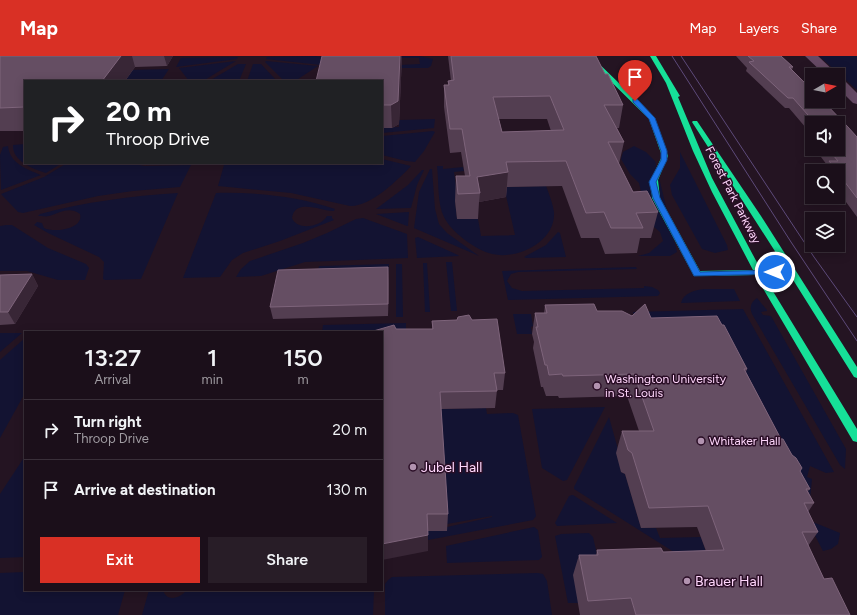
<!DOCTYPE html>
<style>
:root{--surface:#1b0f1a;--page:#281d27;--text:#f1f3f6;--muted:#a09ca2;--line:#392f39;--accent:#d93025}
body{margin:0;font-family:Figtree,sans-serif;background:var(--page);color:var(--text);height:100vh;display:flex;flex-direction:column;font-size:15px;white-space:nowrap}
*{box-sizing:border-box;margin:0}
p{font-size:13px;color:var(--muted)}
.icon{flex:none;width:22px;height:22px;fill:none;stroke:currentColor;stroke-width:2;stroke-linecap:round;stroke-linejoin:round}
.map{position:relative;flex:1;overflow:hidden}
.details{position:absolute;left:24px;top:275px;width:359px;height:260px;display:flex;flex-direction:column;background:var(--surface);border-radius:0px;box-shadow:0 2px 10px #0003,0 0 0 1px var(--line)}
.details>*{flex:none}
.guide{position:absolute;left:24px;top:24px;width:359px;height:84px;border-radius:0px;box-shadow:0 2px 10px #0003,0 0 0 1px var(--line);background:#202124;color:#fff;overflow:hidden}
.needle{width:26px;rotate:81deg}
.controls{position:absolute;left:805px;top:12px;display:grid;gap:8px}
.controls a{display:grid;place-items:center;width:40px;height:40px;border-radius:0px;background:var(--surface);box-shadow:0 2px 10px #0003,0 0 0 1px var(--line);font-size:20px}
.pin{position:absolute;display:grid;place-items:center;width:34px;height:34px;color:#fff;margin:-41px -17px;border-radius:50% 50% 50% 0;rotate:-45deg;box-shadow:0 0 4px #0007}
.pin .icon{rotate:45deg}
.me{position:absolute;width:44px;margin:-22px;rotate:270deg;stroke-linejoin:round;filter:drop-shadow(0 0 3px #0008)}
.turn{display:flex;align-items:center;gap:14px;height:84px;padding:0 16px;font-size:18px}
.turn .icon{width:52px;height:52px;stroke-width:2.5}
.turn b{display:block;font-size:28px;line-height:34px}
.eta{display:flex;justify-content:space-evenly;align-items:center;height:68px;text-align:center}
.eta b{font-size:24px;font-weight:600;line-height:28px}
.action{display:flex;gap:8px;margin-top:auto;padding:8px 16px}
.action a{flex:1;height:46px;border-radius:0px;background:var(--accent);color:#fff;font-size:16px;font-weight:600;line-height:46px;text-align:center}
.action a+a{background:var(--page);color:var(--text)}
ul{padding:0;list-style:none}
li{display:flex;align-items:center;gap:12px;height:60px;padding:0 16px;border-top:1px solid var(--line)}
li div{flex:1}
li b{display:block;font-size:15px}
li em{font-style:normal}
header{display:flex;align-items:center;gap:24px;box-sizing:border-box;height:56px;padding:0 20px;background:var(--accent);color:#fff}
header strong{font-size:19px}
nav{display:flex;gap:22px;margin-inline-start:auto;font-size:14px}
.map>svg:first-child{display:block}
</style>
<header>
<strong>Map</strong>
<nav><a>Map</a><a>Layers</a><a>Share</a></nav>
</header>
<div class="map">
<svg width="857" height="559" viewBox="0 0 857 559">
<rect width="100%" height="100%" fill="#241422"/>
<g fill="#131332">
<polygon points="316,0 322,1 321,9 266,3 267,1"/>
<polygon points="399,0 419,0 433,3 431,10 428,12 399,12 399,9 420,8 419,2 399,2"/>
<polygon points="819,0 857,0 857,34"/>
<polygon points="238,1 237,3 176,11 181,2"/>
<polygon points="236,5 203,25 189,25 179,12"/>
<polygon points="266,5 318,10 295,25 284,25 265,6"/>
<polygon points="238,8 246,8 239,25 209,25"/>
<polygon points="253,8 261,8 277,25 247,25"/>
<polygon points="169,13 161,25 120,25 128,14"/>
<polygon points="435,63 434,72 382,77 382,72 399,71 399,64"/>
<polygon points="433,75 435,76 424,95 415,106 406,105 382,99 382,80"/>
<path d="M 25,88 L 25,107 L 62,107 L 46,117 C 33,113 12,105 13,89 Z"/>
<path d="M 8,90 C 10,108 27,113 41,119 L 1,134 L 0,99 L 3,91 Z"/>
<polygon points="634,90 646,96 655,105 677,196 670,200 638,200 649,197 663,185 660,176 654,171 643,144 639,127 630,118 621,103 623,96"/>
<polygon points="680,96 727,189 728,194 715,197 702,193 672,139 670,129 680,112"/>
<path d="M 382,103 L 411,110 C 398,124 370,151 350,150 L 291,137 L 218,130 L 224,109 L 382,107 Z"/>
<polygon points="67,107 136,107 139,109 145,110 191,109 180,131 133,135 98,140 23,157 18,156 1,138 44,121"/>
<path d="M 437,110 L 443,110 L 443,113 L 463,111 L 464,115 L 454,116 L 458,145 L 455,145 L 457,163 L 478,163 L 481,180 L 515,179 L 504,131 L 546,130 C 549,138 553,148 554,156 C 556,186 517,204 492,198 C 476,194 451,176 444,161 C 437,147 439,126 437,110 Z"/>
<polygon points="430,113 432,113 435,153 439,168 447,177 479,200 414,172 419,136"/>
<polygon points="422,114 424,114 417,129 411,152 376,153 408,129"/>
<path d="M 178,137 L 141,223 L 105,224 L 103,223 L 104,206 L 99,201 L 48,177 L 34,169 L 37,166 L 42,167 L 44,172 C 54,177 84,173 80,158 C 69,150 60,157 49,160 C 46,161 41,160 38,160 L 40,158 C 85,146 131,140 178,137 Z"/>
<path d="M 216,137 C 255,136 298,140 335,153 L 334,155 C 324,156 295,141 292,162 C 297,175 321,171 327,160 L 332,160 L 332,162 L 334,164 L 280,185 L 243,197 L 232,204 L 220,221 L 183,222 Z"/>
<polygon points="409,156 408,170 407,170 376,158"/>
<polygon points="363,162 407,178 408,202 305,206 261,220 236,221 241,213 250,205 303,187 327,177 356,163"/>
<polygon points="6,169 12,169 48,192 86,208 89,212 85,224 58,224 27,215 0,215 0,170"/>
<polygon points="558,176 560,177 566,201 526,202 524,201 546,189"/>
<polygon points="418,181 458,199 459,200 417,202 415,182"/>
<polygon points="446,206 452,206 457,255 451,255"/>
<polygon points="423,207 427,207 430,256 425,256"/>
<polygon points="389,208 388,218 317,220 319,210"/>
<polygon points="396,208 402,208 403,261 396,261"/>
<polygon points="636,211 637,213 518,216 511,218 507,225 512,232 522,235 644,232 644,230 652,231 658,234 660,237 658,240 508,244 502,215"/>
<path d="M 704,233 L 734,233 L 740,245 L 681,247 C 683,237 695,234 704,233 Z"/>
<path d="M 757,242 L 767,254 L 767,255 L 761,256 L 763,259 L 771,260 L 846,393 L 845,413 L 840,409 L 752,258 C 749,251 751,246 757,242 Z"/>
<polygon points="743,253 834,416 826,417 810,410 807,421 812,423 808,464 840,477 838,488 831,493 823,495 809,468 635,262 633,256"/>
<polygon points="513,258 531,258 533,270 531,271 532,278 517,278"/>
<polygon points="406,267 406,275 322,276 323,269"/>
<polygon points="0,277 22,277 0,296"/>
<polygon points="25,282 25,337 0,382 0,304"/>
<polygon points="605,351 567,424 563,425 542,412 532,353"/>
<polygon points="486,352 487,358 513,357 518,359 536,460 533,464 428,484 427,475 447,475 447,471 492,461 492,460 447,468 440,353"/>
<polygon points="609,361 619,397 621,416 625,418 641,472 656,472 660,482 701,481 708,502 685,503 574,433 574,431"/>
<polygon points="25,400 25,501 0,502 0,438"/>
<polygon points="572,439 573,439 617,467 557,470 555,467 569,440"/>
<polygon points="534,471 538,474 542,501 539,504 447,507 446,490"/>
<polygon points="589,477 593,481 599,507 579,547 568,547 555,480 561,478"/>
<polygon points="25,516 25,534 125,534 118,559 0,559 0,517"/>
<polygon points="538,517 543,518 547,525 552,559 385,559 385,528 388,524 392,521"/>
<path d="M 149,534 L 163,534 C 167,547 180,542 187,534 L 374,534 L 373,559 L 142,559 Z"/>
</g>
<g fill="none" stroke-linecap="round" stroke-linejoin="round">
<g fill="#654964" fill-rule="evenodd">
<polygon points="805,0 818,0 838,19 825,19"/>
<polygon points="838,21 842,22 857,37 857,48 853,47 838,32"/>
</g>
<polygon fill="#16e098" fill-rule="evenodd" points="585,0 591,0 654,61 668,100 658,124 660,142 700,215 753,214 712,136 693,95 666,27 650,0 656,0 680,40 678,41 712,122 761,214 787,214 692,66 693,65 697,65 761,160 857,311 857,322 854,321 790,219 763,219 857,373 857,386 853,385 755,219 694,220 652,142 651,124 662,100 649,63"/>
<g stroke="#5d4a7a" stroke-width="1">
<polyline points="672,0 791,186 857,285"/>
<polyline points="681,0 814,201 857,261"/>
</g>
</g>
<g fill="#533e51" fill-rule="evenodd">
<polygon points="0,0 173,0 167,10 135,11 125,25 25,25 25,75 0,75"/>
<polygon points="402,0 399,68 392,72 382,72 382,25"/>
<path d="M 448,0 L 596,0 L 605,18 L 623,49 L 619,72 L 617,72 L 624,86 L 619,108 L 633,136 L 658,156 L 651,182 L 640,182 L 637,197 L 605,198 L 599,182 L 581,182 L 562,130 L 507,131 L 506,141 L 479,146 L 478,163 L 457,163 L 455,145 L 456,120 L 465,120 L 461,96 L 450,97 L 444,51 L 444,29 L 448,29 L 448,25 L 451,25 ZM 499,63 L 547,63 L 551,75 L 502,76 Z"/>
<polygon points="736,0 781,0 793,11 792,14 857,81 857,161 838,135 838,115 825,115 827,109 815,93 838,93 838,67 812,67 812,79 789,52 785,52 746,15 747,12"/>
<polygon points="32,218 38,230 15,268 0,269 0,219"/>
<polygon points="389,223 388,260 273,263 270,251"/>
<polygon points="545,249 632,260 722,269 747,313 746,316 781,383 810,433 808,435 814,447 808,456 818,476 808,490 824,523 850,559 580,559 573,519 579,499 596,499 597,494 663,496 706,495 697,471 641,472 625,418 621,416 616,397 622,375 639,375 627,340 559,342 558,340 546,340 543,331 541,331 533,292 534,286 532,278 535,257 544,257"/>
<polygon points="432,265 505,317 503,334 497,334 495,352 441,353 448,458 447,475 428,475 428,495 396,273 432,273"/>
</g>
<g fill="#382636">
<polygon points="121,0 132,0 135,11 125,25 102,25"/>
<polygon points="164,0 173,0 167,10"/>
<polygon points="400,0 402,0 399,68 392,72 391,49"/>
<polygon points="508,116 506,141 479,146 480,137 477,121"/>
<polygon points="388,211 389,223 388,260"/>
<polygon points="32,218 38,230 15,268 8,256"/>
<polygon points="428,479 428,495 382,504 382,488"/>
</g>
<g fill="#654e63" stroke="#7e647b" fill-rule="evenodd">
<polygon points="0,0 121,0 102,25 25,25 25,51 0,52"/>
<polygon points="322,0 400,0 398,45 391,49 382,49 382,25 316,25"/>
<path d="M 451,0 L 596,0 L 605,18 L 608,18 L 623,49 L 604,49 L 624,86 L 608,86 L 633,136 L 647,135 L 658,156 L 636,157 L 643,172 L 611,172 L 604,156 L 586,157 L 566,105 L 506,106 L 508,116 L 477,121 L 480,137 L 458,138 L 456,120 L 470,120 L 462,73 L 450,73 L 444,29 L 449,29 L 448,25 L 454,24 ZM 550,40 L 564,74 L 502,76 L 493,41 Z"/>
<polygon points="748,0 781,0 793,11 789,11 812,34 812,45 823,45 848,71 857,81 857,142 838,117 838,115 837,115 829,105 838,105 828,93 838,93 838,67 815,67 793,42 788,42 749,6 754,5"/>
<polygon points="388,211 388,248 270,251 278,214"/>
<polygon points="32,218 8,256 0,256 0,219"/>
<polygon points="594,248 597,255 622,255 632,260 645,248 651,262 717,260 722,269 724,269 747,313 744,313 781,383 783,383 792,399 796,402 802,412 800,415 810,433 806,433 814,447 804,447 818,476 802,476 824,523 832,522 850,559 636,559 631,542 588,545 579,499 598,499 597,494 661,492 663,496 724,494 708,450 649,452 632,397 628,394 622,375 654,375 634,318 563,320 562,318 549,319 547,309 545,309 536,271 538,271 535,257 547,257 545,249"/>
<polygon points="469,259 472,264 497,263 505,317 494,317 497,335 440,336 448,458 427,458 428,479 382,488 382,276 370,276 394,269 396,273 433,273 432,265 457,264 458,261"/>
</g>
<polygon fill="#1a73e8" stroke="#114b97" points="633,43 637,43 655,62 667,95 667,104 656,126 660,142 700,216 775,214 778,215 779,216 778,218 694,220 653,142 649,126 661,104 661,95 649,63 633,46"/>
<g fill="#b293b0" stroke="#2a0e26" stroke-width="1.5">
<circle cx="597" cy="330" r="4"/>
<circle cx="701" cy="385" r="4"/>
<circle cx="413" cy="411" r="4"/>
<circle cx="687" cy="525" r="4"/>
</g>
<g text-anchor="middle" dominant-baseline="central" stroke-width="3" stroke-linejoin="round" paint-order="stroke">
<g font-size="12" fill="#ffd7fc" stroke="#2a0e26">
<text transform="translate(733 139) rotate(63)">Forest Park Parkway</text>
</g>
<g font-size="12" fill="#ffd7fc" stroke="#2a0e26" text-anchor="start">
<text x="605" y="323">Washington University<tspan x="605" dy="14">in St. Louis</tspan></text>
<text x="709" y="385">Whitaker Hall</text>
</g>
<g font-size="14" fill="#ffd7fc" stroke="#2a0e26" text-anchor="start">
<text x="421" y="411">Jubel Hall</text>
<text x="695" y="525">Brauer Hall</text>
</g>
</g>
</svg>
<div class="controls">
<a><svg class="needle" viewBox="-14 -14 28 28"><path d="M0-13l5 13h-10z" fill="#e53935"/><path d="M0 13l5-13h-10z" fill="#a09ca2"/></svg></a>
<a><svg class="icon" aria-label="sound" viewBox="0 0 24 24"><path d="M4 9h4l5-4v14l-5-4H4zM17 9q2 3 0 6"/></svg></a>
<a><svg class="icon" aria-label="search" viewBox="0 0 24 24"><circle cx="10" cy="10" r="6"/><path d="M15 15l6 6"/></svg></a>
<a><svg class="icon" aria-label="layers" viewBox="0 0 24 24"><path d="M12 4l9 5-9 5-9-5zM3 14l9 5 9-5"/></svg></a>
</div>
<div class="pin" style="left:635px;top:45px;background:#d93025"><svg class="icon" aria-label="arrive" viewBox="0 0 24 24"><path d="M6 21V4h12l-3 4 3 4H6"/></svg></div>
<svg class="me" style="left:775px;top:216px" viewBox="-20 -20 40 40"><circle r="17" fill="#1a73e8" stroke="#fff" stroke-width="3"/><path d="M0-11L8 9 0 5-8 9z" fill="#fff"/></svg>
<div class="guide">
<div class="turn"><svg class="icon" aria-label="right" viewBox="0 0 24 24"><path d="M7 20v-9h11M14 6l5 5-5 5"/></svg><div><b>20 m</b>Throop Drive</div></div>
</div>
<section class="details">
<div class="eta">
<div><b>13:27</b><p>Arrival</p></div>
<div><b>1</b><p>min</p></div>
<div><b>150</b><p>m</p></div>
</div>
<ul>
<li><svg class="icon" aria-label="right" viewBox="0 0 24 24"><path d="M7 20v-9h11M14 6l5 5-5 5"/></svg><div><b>Turn right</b><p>Throop Drive</p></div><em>20 m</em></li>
<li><svg class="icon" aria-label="arrive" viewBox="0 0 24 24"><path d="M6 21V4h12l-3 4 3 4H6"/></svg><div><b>Arrive at destination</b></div><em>130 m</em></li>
</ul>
<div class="action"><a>Exit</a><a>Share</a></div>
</section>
</div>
